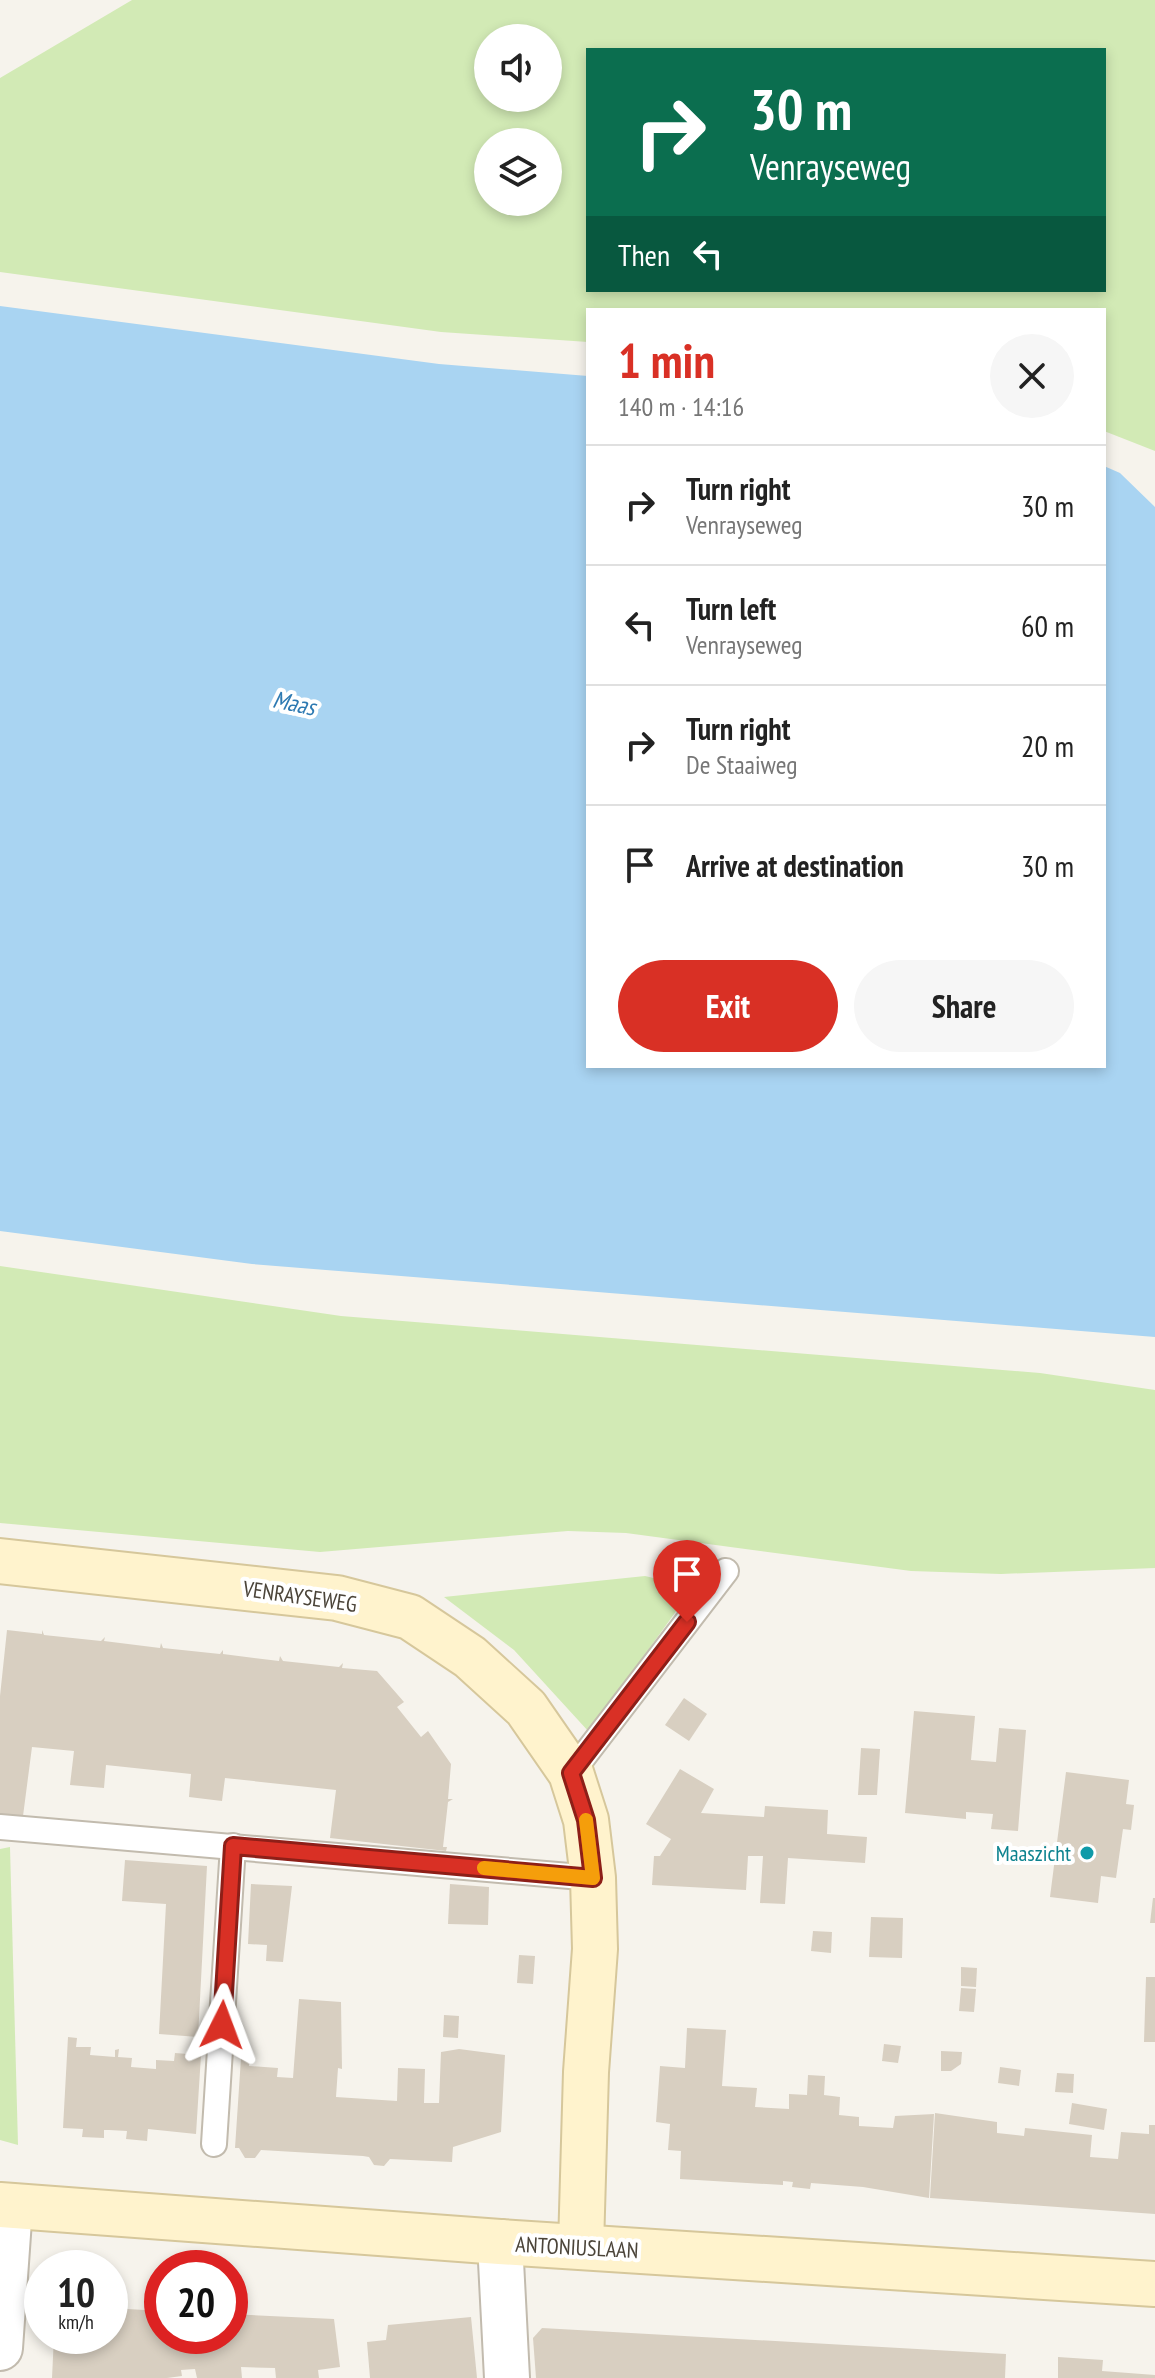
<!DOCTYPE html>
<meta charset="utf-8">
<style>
:root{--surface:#fff;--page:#f6f6f6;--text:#222;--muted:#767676;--line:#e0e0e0;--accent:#d93025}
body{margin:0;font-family:"PT Sans Narrow",sans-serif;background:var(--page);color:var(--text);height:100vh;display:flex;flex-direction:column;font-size:30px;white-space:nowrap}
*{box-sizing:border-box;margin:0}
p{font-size:26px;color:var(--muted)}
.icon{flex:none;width:44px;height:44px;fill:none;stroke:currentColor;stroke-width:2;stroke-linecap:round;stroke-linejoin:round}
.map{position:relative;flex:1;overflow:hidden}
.details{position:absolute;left:586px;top:308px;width:520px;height:760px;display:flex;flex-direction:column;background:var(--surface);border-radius:0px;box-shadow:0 4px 12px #0003}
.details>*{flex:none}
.banner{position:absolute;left:586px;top:48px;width:520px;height:244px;border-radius:0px;box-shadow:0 4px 12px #0003;background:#0b6e4f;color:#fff;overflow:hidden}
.fabs{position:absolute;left:474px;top:24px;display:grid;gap:16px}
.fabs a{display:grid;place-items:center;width:88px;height:88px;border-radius:50%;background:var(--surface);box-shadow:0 4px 12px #0003;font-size:40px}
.speed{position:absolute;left:24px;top:2250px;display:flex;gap:16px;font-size:40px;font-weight:700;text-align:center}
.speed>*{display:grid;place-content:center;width:104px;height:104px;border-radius:50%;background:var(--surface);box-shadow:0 4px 12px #0003;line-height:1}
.speed small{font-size:20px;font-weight:400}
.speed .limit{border:12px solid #d22;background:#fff;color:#111}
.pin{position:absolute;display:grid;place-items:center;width:68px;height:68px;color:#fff;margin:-82px -34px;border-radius:50% 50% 50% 0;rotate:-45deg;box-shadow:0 0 8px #0007}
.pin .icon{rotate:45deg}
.me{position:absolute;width:88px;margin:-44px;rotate:3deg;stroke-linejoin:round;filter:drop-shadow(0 0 6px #0008)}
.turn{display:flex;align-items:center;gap:28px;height:168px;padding:0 32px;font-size:36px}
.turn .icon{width:104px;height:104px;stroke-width:2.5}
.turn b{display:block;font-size:56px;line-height:68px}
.then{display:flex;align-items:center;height:76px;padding:0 32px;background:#0003;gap:16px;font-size:30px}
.round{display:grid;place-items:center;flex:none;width:84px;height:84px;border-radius:42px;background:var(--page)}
.overview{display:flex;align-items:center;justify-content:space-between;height:136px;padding:0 32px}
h1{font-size:48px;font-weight:700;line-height:60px;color:var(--accent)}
.primary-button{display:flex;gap:16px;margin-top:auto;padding:16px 32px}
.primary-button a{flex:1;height:92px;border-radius:48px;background:var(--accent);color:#fff;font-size:32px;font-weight:700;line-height:92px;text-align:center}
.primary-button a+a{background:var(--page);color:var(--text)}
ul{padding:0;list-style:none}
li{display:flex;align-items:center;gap:24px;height:120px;padding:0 32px;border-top:2px solid var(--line)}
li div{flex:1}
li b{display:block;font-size:30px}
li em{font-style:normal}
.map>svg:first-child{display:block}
</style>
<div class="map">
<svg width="1155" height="2378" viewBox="0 0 1155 2378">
<rect width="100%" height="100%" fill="#f6f3ec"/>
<g fill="#d2eab5" fill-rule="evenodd">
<path d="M 132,0 L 1155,0 L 1155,451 L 1104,431 L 1104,310 L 588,310 L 588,342 L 441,332 L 0,272 L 0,78 ZM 548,38 L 548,98 L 488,98 L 488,38 ZM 588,50 L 1104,50 L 1104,290 L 588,290 ZM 488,142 L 548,142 L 548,202 L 488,202 Z"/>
<polygon points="0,1266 341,1316 1040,1373 1155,1390 1155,1568 1001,1574 911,1571 626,1533 568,1531 320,1552 0,1523"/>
<polygon points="645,1576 670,1582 682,1603 589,1732 514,1650 444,1597"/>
<polygon points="10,1847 18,2145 0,2140 0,1849"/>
</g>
<polygon fill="#a9d4f2" points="0,306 439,364 588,376 588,1066 1104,1066 1104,466 1120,473 1155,507 1155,1337 252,1264 0,1231"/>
<g fill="#d8cfc1">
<polygon points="7,1630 42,1634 42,1630 44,1635 101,1641 105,1637 104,1641 160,1648 161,1643 163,1648 220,1654 223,1650 223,1654 279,1661 280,1656 283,1661 339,1667 343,1663 342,1668 377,1671 404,1702 397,1707 421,1737 428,1731 451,1764 448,1799 453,1799 448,1802 443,1847 447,1847 446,1851 330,1838 336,1790 225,1778 222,1801 189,1797 191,1774 106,1765 104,1788 70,1785 74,1751 32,1747 23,1816 0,1814 0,1696"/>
<polygon points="684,1698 707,1714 689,1741 665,1725"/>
<polygon points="914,1711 975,1716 971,1760 996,1762 999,1728 1026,1730 1018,1831 991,1829 993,1814 966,1812 966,1819 905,1813"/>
<polygon points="861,1748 880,1749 877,1795 858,1795"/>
<polygon points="680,1769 714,1789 701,1813 764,1817 765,1806 828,1810 827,1834 867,1837 865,1863 788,1858 785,1904 760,1903 763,1856 748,1856 746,1890 652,1885 654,1856 660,1856 671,1839 646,1824"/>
<polygon points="1066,1772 1129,1780 1126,1804 1134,1805 1131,1830 1123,1829 1116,1878 1101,1876 1098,1903 1050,1897"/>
<polygon points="125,1860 207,1866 198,2037 159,2034 166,1904 122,1901"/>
<polygon points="251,1884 292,1886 283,1962 266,1961 267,1945 248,1944"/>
<polygon points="450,1884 489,1887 488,1925 448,1924"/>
<polygon points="1153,1898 1155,1898 1155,1923 1150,1923"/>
<polygon points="871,1917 903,1918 902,1958 869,1957"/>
<polygon points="813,1931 832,1932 831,1953 811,1951"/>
<polygon points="519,1955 535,1956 533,1984 517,1983"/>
<polygon points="961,1967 977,1968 976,1987 961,1986"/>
<polygon points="1146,1977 1155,1977 1155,2042 1144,2042"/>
<polygon points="961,1988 976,1989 974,2012 959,2011"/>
<polygon points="299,1999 341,2002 342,2069 338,2068 336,2097 397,2101 398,2068 425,2069 424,2103 439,2103 441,2052 459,2049 505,2055 501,2132 453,2147 452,2162 390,2159 384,2166 374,2165 369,2157 363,2156 261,2150 255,2158 245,2158 239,2148 235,2148 242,2043 250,2044 249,2066 278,2068 277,2077 293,2078"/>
<polygon points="444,2015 459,2016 458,2038 443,2037"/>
<polygon points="687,2028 726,2030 722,2086 757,2088 755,2107 789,2109 789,2094 807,2095 808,2075 825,2076 824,2095 840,2097 839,2115 859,2117 859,2126 893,2128 895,2116 934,2114 929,2198 863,2187 811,2183 810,2189 792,2187 793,2182 783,2181 783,2185 680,2179 681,2151 668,2150 670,2124 656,2122 660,2066 685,2068"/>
<polygon points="68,2037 77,2038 76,2047 91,2047 90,2055 115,2057 115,2050 119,2049 118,2057 132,2058 131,2067 156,2069 156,2060 174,2061 175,2053 201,2055 196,2134 148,2129 147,2141 126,2139 127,2131 109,2130 104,2130 104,2138 82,2137 83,2129 63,2128"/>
<polygon points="884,2044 901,2046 898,2063 882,2061"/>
<polygon points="941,2051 962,2052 961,2064 951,2071 941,2071"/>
<polygon points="1000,2067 1021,2070 1019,2086 998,2083"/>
<polygon points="1057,2073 1074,2074 1073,2093 1055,2092"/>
<polygon points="1072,2103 1107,2109 1104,2130 1069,2124"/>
<polygon points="935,2113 997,2122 997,2133 1024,2136 1025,2128 1092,2135 1090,2157 1118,2159 1121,2132 1149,2134 1149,2125 1155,2125 1155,2214 930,2198"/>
<polygon points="110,2308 162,2311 162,2336 230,2336 230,2314 334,2319 340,2367 318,2370 319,2378 276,2378 275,2368 241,2367 242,2378 197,2378 195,2369 181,2370 182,2376 167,2378 52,2378 54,2336 110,2336"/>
<polygon points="471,2317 477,2378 370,2378 367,2342 386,2340 388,2325"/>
<polygon points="542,2328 1006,2354 1005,2378 536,2378 533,2338"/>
<polygon points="1058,2357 1103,2360 1102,2371 1155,2375 1155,2378 1058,2378"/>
</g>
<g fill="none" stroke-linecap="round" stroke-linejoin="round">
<defs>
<g id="lane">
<polyline points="571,1773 726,1571"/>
<polyline points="0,1827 593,1878"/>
<polyline points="214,2144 233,1846"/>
</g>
<g id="street">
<polyline points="500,2242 507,2378"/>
<polyline points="0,2348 10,2206"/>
</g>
<g id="secondary">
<polyline points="0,1561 337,1598 410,1617 470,1657 526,1708 571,1773 586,1820 593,1878 595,1949 586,2072 581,2246"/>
<polyline points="0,2205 500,2242 1155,2284"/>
</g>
</defs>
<use href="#lane" stroke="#c2bbae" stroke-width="28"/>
<use href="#street" stroke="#c2bbae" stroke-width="48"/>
<use href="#secondary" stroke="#d6c79b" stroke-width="48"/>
<use href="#lane" stroke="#fff" stroke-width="24"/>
<use href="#street" stroke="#fff" stroke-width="44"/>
<use href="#secondary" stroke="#fff3cd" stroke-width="44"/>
</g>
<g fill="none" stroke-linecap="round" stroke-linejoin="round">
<defs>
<polyline id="route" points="222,2025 233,1846 593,1878 586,1820 571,1773 687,1622"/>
</defs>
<use href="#route" stroke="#8d1f18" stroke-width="20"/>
<use href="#route" stroke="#d93025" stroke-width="14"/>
<polyline stroke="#f59e0b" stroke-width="14" points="484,1868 593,1878 586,1820"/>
</g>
<circle fill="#0f9aa8" stroke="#fff" stroke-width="3" cx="1087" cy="1853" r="8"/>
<g text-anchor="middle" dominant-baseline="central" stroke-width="8" stroke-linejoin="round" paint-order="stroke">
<g font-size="22" fill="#4b4439" stroke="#fff">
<text transform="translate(300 1596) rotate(8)">VENRAYSEWEG</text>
<text transform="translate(577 2247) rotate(3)">ANTONIUSLAAN</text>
</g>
<g font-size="22" fill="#0d838f" stroke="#fff" text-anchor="end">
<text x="1071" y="1853">Maaszicht</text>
</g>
<g font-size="24" font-style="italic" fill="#2e7ab2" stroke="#fff">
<text transform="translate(294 703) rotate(12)">Maas</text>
</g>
</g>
</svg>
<div class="fabs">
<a><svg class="icon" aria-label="sound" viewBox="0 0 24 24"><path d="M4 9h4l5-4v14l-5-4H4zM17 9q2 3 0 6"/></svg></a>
<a><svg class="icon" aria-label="layers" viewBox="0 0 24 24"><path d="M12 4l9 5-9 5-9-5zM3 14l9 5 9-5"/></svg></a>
</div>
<div class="speed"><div>10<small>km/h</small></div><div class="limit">20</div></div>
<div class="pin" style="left:687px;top:1622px;background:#d93025"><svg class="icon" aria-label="arrive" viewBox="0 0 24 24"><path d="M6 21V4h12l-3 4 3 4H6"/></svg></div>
<svg class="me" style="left:222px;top:2025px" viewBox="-20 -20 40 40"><path d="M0-17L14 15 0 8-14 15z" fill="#d93025" stroke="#fff" stroke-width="4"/></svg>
<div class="banner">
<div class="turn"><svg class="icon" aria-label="right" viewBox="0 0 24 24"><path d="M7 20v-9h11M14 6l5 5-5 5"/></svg><div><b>30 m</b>Venrayseweg</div></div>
<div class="then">Then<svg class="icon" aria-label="left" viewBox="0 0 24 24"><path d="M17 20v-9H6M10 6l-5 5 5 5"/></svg></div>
</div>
<section class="details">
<div class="overview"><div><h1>1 min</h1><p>140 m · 14:16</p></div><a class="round"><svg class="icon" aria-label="close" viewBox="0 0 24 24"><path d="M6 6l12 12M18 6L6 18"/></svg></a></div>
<ul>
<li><svg class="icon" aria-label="right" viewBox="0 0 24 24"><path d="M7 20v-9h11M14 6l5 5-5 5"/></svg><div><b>Turn right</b><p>Venrayseweg</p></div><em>30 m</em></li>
<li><svg class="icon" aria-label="left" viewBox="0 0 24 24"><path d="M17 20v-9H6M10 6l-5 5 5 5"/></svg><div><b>Turn left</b><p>Venrayseweg</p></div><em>60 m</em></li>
<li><svg class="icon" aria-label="right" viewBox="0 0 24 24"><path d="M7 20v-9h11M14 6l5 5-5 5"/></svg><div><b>Turn right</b><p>De Staaiweg</p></div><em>20 m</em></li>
<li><svg class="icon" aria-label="arrive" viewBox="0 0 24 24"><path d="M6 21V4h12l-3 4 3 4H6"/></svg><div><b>Arrive at destination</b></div><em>30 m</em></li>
</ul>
<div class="primary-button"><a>Exit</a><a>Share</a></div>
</section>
</div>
